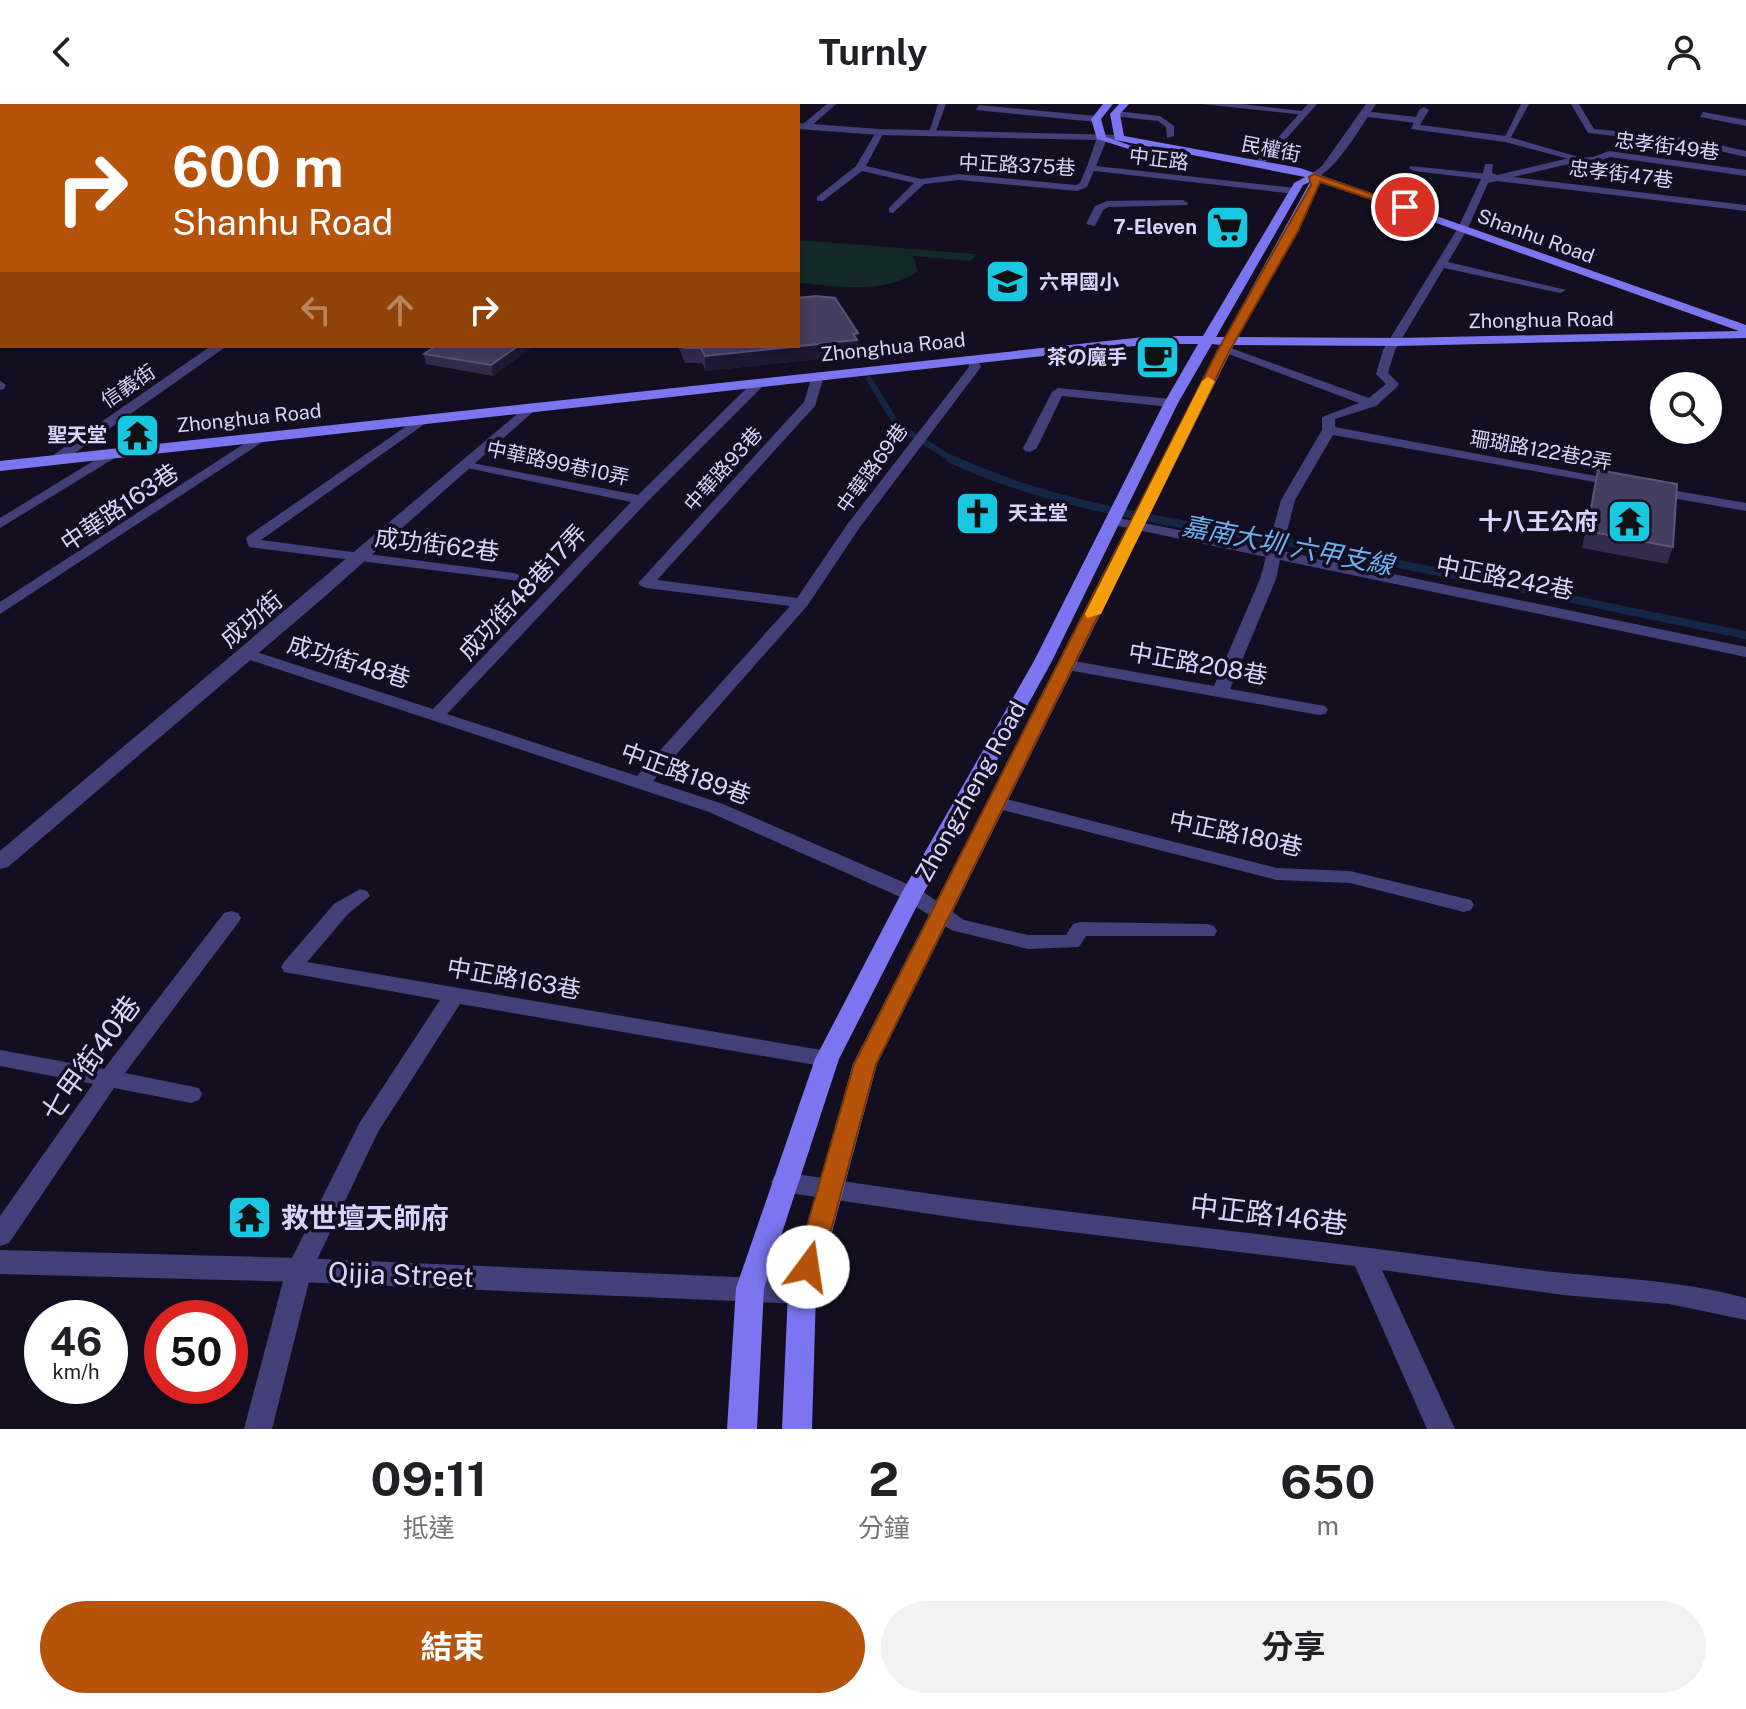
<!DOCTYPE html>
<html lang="zh-TW">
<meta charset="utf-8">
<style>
:root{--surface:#fff;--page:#f2f2f2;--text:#202124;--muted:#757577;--accent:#b45309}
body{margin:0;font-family:"Public Sans","Noto Sans TC","Noto Sans JP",sans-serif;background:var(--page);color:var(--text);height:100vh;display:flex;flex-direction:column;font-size:30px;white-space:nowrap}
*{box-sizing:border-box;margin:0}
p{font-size:26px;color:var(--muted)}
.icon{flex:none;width:44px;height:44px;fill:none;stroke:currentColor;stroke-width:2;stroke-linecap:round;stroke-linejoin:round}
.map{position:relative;height:1325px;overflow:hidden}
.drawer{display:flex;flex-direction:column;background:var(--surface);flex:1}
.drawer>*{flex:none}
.guide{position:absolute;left:0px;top:0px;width:800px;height:244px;box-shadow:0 4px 12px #0003;background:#b45309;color:#fff;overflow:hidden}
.tools{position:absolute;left:1650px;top:268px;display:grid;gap:16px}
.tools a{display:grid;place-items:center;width:72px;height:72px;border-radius:50%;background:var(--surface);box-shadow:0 4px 12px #0003;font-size:40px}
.speed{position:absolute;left:24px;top:1196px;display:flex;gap:16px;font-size:40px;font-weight:700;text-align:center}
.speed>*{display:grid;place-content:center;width:104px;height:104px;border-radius:50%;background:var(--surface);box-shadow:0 4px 12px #0003;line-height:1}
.speed small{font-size:20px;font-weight:400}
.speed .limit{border:12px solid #d22;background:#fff;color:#111}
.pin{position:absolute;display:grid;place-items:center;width:68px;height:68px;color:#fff;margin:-34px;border:4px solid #fff;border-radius:50%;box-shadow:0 2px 8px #0007}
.me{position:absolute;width:88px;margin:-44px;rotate:14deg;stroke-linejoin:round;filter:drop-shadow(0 0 6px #0008)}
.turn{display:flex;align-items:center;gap:28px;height:168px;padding:0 40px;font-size:36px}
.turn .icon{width:104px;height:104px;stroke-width:2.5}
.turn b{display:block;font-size:56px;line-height:68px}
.lanes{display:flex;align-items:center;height:76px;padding:0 40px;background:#0003;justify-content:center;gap:40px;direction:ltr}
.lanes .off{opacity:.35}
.eta{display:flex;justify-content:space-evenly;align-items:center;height:136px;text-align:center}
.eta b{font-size:48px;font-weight:700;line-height:56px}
.cta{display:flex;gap:16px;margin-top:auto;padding:16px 40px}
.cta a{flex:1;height:92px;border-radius:48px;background:var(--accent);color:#fff;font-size:32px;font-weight:700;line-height:92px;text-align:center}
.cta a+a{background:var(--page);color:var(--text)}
header{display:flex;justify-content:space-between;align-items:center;height:104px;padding:0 40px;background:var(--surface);font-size:36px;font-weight:700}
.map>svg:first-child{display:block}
</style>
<header><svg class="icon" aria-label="back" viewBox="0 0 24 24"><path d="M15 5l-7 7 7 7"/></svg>Turnly<svg class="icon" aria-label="person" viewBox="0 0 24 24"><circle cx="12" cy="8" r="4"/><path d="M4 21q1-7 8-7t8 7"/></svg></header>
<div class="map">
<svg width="1746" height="1325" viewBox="0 0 1746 1325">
<rect width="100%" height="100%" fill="#130f20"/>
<path fill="#132929" d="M 798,136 L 976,150 L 971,157 L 913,152 L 918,167 C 884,191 836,182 798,179 Z"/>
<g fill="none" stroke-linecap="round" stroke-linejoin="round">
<polyline stroke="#152644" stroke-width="6" points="869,275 897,321 955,357"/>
<path stroke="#152644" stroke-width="8" d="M 951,355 C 1065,408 1194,420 1316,444 C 1460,471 1603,502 1746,531"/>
<g fill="#434079" fill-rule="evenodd">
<polygon points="827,0 836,0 809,24 803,24 803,20"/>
<polygon points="938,0 946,0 935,30 928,32"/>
<polygon points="1308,0 1317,0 1262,62 1256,62 1256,58"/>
<polygon points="1521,0 1529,0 1509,37 1503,37"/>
<polygon points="1571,0 1579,0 1594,25 1688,34 1746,47 1746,53 1688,40 1588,29"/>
<polygon points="979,1 1096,12 1100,15 1096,18 976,6"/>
<polygon points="1115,7 1160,12 1174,22 1174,32 1167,34 1166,23 1158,17 1112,12"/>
<polygon points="1363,7 1416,13 1420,16 1416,19 1360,12"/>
<polygon points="1703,8 1746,16 1746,22 1700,13"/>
<polygon points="880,25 884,28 866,62 921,75 959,70 1076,81 1080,79 1087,62 1095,64 1087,83 1077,87 959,76 924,80 893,109 889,108 889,104 914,79 862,67 823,97 817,97 817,93 856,62 876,28"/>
<polygon points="1609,47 1746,66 1746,72 1610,53 1594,59 1569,60 1513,73 1746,101 1746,107 1497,77 1488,79 1468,124 1448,158 1566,186 1560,189 1444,164 1395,246 1388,269 1399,280 1397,283 1376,302 1335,315 1335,323 1617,376 1624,380 1622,383 1333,331 1295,396 1282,447 1746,543 1746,553 1280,456 1276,475 1230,585 1325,602 1328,606 1325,610 1319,611 1062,565 1060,561 1068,556 1214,582 1260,475 1266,453 1114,421 1107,417 1114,413 1268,444 1281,396 1322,326 1322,313 1359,299 1218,246 1228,243 1369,294 1386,280 1376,270 1383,246 1458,124 1481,75 1414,67 1409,64 1411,62 1497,71 1569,54 1593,53"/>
<polygon points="1183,96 1188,99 1187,101 1109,103 1103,106 1095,122 1086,120 1095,102 1107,97"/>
<polygon points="2,226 2,234 0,235 0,227"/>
<polygon points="968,252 976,252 981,263 860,423 807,502 653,677 723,700 919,785 964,816 1028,831 1066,831 1073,820 1080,818 1207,820 1214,822 1217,827 1214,832 1086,832 1079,843 1028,845 951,826 905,795 709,708 241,553 239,550 247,545 253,547 433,605 631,398 467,364 460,360 462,357 638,391 756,275 764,275 764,281 646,399 447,610 637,672 790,502 646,484 641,482 638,479 641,476 804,298 812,272 818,268 824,272 815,302 657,476 797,494 849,418 969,263"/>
<polygon points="0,277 6,281 4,285 0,286"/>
<polygon points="1058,284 1171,295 1177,299 1171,303 1062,292 1037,344 1030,348 1025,347 1023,344 1052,288"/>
<polygon points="421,312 428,316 426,319 261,436 514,469 519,471 519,477 249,443 246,435 248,432"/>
<polygon points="259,330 264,331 264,337 0,510 0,498"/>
<polygon points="113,345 118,346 118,352 0,424 0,414"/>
<polygon points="1654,383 1746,399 1746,407 1649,390 1647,387"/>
<polygon points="998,693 1277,764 1350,767 1471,796 1474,801 1471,806 1464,808 1350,779 1277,776 991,703 989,699"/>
<polygon points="360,785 367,787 370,792 348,810 307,858 827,947 835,949 838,955 835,961 827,963 460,900 378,1028 312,1166 272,1325 244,1325 286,1166 360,1018 440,896 284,868 281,863 284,858 334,800"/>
<polygon points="231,807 238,809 241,814 238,819 125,969 199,984 202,990 199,996 191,999 114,984 9,1139 0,1142 0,1112 93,980 0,962 0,946 104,965 224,809"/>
<path d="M 783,1068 C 1025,1107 1269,1128 1512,1163 C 1590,1174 1669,1173 1746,1194 L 1746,1216 L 1669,1200 L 1563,1191 L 1382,1166 L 1455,1325 L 1427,1325 L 1355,1162 L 971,1116 L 783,1088 L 775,1085 L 771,1078 L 775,1071 Z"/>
</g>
<g fill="#434079" fill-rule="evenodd">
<polygon points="543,0 570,0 572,2 545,2"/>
<polygon points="1202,0 1242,0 1310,8 1305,11"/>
<path d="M 1366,0 L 1376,0 C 1364,18 1331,76 1310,75 L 1310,71 L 1322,62 Z"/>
<polygon points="1424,3 1429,6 1420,21 1506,32 1589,56 1584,59 1505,38 1411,25 1419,6"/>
<polygon points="798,19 880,25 1119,31 1123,36 1106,37 1096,62 1295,84 1300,87 1295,90 1086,66 1096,36 880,31 798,25"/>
<polygon points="0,46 2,46 0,53"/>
<polygon points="1485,60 1493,60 1492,69 1499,72 1499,76 1482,73"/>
<rect x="0" y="66" width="2" height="7"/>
<rect x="0" y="208" width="2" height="8"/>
<polygon points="211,242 227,242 62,358 52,358 52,352"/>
<polygon points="529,300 536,304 534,307 322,495 8,763 0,765 0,747"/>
<polygon points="0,1146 299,1154 802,1176 812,1179 816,1188 812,1197 802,1200 299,1178 0,1170"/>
</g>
<g fill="#7b75ef" fill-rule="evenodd">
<polygon points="1103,0 1113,0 1101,15 1106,33 1132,42 1132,46 1097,35 1091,15"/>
<path d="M 1119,0 L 1129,0 L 1120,10 L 1124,32 L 1300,64 L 1746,221 L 1746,234 L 1397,242 L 1234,241 L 877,960 L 816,1188 L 812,1325 L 782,1325 L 788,1188 L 853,960 L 1220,241 L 1212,240 L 1178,299 L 1052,557 L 923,790 L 839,955 L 764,1184 L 757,1325 L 727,1325 L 736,1184 L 815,955 L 901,790 L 1034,557 L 1164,299 L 1198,240 L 1153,240 L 0,367 L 0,357 L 1153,232 L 1203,232 L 1294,79 L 1305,73 L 1115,36 L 1110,10 ZM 1310,78 L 1225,233 L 1216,233 L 1303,81 ZM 1321,78 L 1739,227 L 1397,234 L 1238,233 Z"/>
</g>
</g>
<g fill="#322b4c">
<polygon points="533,242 493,272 426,260 424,250"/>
<polygon points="678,242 798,242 858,244 857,244 857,251 706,267 702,259 685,259"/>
<polygon points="1598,366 1673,443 1667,460 1582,444 1594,382"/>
</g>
<g fill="#1e1833">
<polygon points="858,229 857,251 706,267 705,252"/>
<polygon points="518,242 533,242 493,272 491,261"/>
</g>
<g fill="#433d5f" stroke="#5b5477" stroke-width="2">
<polygon points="816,192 835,194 858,229 853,230 857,236 705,252 701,244 684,244 683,242 798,242 798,194"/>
<polygon points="436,242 518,242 491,261 424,250"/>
<polygon points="1598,366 1677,380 1673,443 1587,427"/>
</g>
<polygon fill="#b45309" stroke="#753606" stroke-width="2" points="1314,70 1410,103 1401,105 1320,78 1298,127 1230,246 876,960 821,1163 817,1170 808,1174 799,1170 795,1163 854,960 1218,246 1311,81 1309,73"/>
<polygon fill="#f59e0b" points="1208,273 1215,277 1101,510 1087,514 1085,510 1202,277"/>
<defs>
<symbol id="supermarket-square" viewBox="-11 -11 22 22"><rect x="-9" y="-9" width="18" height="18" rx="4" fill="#1ac7e0" stroke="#130f20"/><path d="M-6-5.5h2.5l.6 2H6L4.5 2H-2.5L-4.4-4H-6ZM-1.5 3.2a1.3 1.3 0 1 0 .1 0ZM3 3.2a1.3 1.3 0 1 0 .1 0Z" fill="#111"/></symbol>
<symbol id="school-square" viewBox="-11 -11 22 22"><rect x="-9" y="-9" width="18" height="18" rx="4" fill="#1ac7e0" stroke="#130f20"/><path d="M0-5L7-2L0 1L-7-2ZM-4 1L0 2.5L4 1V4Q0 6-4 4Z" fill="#111"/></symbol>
<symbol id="cafe-square" viewBox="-11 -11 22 22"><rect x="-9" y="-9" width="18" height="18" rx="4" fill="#1ac7e0" stroke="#130f20"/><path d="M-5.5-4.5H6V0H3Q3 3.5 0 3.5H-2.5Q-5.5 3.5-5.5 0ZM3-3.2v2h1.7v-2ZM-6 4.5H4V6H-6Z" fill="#111"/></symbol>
<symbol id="temple-square" viewBox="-11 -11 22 22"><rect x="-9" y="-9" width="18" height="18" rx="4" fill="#1ac7e0" stroke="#130f20"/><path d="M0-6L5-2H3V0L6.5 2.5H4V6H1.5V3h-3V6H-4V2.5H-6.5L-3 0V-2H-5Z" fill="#111"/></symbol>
<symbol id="church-square" viewBox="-11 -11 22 22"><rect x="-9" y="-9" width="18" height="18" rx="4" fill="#1ac7e0" stroke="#130f20"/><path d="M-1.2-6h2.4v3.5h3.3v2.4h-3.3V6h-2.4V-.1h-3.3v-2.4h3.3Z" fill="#111"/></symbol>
</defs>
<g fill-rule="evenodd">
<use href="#supermarket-square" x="1202" y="98" width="51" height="51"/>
<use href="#school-square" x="982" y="152" width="51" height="51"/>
<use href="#cafe-square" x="1132" y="228" width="51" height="51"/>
<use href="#temple-square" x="112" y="306" width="51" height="51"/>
<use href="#church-square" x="952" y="384" width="51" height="51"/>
<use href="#temple-square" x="1604" y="392" width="51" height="51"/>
<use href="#temple-square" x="224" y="1088" width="51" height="51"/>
</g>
<g text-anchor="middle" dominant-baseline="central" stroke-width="7" stroke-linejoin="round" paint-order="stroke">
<g font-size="20" fill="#d8d3fa" stroke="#130f20">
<text transform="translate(1667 42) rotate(7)">忠孝街49巷</text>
<text transform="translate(1271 45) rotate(11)">民權街</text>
<text transform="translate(1159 55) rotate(7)">中正路</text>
<text transform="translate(1017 61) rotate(3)">中正路375巷</text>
<text transform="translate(1621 70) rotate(7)">忠孝街47巷</text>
<text transform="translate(1536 132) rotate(20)">Shanhu Road</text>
<text transform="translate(1541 216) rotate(-1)">Zhonghua Road</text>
<text transform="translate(893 243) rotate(-6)">Zhonghua Road</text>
<text transform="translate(128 282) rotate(-34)">信義街</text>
<text transform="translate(249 314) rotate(-6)">Zhonghua Road</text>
<text transform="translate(1541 346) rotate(10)">珊瑚路122巷2弄</text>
<text transform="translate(558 359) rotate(12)">中華路99巷10弄</text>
<text transform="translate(872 364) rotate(-54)">中華路69巷</text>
<text transform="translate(723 365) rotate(-48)">中華路93巷</text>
</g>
<g font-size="20" font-weight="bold" fill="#d8d3fa" stroke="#130f20" text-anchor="end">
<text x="1197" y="123">7-Eleven</text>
<text x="1039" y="178" text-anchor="start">六甲國小</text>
<text x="1127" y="253">茶の魔手</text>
<text x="107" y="331">聖天堂</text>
<text x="1008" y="409" text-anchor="start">天主堂</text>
</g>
<g font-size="24" fill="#d8d3fa" stroke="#130f20">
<text transform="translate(119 403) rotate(-34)">中華路163巷</text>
<text transform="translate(437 440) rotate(7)">成功街62巷</text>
<text transform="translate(1505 473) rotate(11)">中正路242巷</text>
<text transform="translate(522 488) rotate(-47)">成功街48巷17弄</text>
<text transform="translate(251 515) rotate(-40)">成功街</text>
<text transform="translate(349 557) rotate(17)">成功街48巷</text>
<text transform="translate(1198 559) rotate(10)">中正路208巷</text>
<text transform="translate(686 669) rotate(20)">中正路189巷</text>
<text transform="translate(970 687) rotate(-61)">Zhongzheng Road</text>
<text transform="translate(1236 729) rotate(12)">中正路180巷</text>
<text transform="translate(514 874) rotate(10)">中正路163巷</text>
</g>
<g font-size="24" font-weight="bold" fill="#d8d3fa" stroke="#130f20" text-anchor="end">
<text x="1598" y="417">十八王公府</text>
</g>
<g font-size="26" font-style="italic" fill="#6db0ee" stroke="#130f20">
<text transform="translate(1288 441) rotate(11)">嘉南大圳 六甲支線</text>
</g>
<g font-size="28" fill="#d8d3fa" stroke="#130f20">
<text transform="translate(90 954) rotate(-54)">七甲街40巷</text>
<text transform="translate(1269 1110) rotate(7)">中正路146巷</text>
<text transform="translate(401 1170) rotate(2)">Qijia Street</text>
</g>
<g font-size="28" font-weight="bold" fill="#d8d3fa" stroke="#130f20" text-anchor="start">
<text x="281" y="1113">救世壇天師府</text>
</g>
</g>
</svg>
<div class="tools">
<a><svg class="icon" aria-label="search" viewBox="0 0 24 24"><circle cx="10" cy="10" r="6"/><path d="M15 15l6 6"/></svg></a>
</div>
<div class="speed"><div>46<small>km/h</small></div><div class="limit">50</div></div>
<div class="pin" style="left:1405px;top:103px;background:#d93025"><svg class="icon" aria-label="arrive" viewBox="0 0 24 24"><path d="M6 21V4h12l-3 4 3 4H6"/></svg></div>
<svg class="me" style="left:808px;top:1163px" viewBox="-20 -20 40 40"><circle r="19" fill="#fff"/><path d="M0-13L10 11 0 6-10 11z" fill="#b45309"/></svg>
<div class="guide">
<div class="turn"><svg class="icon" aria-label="right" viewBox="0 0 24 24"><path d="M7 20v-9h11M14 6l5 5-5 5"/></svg><div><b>600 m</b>Shanhu Road</div></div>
<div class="lanes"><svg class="icon off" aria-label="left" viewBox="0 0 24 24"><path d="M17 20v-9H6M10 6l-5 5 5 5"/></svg><svg class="icon off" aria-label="ahead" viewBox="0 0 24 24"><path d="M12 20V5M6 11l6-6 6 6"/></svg><svg class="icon" aria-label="right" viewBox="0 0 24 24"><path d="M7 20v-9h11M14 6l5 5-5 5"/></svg></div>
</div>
</div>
<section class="drawer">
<div class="eta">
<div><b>09:11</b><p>抵達</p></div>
<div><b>2</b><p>分鐘</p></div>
<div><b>650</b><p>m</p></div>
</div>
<div class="cta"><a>結束</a><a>分享</a></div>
</section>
